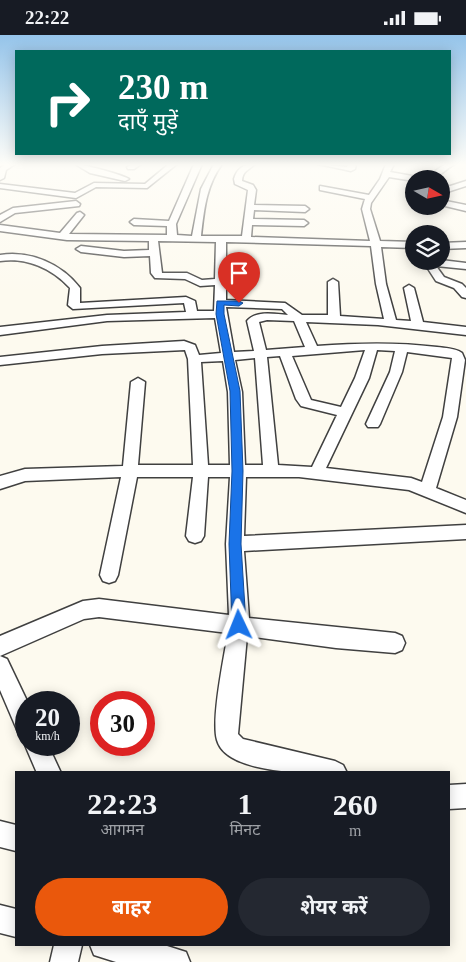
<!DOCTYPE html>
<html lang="hi">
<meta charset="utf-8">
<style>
:root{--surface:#171b24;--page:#242831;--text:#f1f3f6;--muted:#9ea1a6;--accent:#ea580c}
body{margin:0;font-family:"Times New Roman","Noto Sans Devanagari",serif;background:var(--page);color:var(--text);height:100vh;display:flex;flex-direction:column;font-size:19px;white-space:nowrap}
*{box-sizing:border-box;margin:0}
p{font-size:16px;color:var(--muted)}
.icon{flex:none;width:28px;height:28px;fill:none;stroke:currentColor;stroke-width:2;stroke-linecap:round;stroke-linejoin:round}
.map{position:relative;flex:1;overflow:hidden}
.side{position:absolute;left:15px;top:736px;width:435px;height:175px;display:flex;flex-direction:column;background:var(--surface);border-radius:0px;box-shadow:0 2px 12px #0003}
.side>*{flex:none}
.banner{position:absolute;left:15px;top:15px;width:436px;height:105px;border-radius:0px;box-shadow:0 2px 12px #0003;background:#00695c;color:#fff;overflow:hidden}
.needle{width:32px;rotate:99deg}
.fabs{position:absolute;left:405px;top:135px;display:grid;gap:10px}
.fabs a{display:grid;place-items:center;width:45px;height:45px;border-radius:50%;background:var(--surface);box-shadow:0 2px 12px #0003;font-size:25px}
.speed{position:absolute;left:15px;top:656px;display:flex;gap:10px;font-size:25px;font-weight:700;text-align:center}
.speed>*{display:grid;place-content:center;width:65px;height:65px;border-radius:50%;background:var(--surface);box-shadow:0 2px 12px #0003;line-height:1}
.speed small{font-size:12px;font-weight:400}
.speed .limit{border:8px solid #d22;background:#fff;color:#111}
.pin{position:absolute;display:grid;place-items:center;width:42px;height:42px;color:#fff;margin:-51px -21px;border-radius:50% 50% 50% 0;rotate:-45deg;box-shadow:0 0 5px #0007}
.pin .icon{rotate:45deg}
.me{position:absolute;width:55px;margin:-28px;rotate:358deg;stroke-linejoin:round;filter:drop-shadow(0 0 4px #0008)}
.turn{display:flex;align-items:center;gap:18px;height:105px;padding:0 20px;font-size:22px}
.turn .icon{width:65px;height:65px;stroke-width:2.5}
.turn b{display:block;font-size:35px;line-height:42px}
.eta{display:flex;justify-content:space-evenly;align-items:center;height:85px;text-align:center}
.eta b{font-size:30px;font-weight:700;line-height:35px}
.primary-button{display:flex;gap:10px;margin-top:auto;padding:10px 20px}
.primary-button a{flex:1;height:58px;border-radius:30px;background:var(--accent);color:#fff;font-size:20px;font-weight:700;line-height:58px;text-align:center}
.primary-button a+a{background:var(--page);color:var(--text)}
.status{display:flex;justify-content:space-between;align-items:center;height:35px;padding:0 25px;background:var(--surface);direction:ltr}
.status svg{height:14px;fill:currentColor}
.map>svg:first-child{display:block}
</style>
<div class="status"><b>22:22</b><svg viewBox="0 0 49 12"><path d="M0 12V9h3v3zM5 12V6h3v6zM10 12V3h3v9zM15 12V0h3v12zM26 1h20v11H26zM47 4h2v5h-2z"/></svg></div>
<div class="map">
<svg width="466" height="927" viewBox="0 0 466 927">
<rect width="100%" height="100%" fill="#fdfaef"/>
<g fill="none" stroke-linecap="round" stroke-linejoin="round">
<defs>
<g id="minor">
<polygon points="6,129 15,129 6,135 4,143 0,145 0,133"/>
<path d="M 75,129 C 83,129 123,140 129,144 L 125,146 L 90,138 Z"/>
<polygon points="132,129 141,129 134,134 128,134 127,132"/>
<polygon points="169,129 177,129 147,153 96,152 76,163 0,153 0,149 75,158 94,148 145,149"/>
<path d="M 194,129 L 202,129 L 176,189 L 177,200 L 192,201 L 201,154 L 214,129 L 222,129 C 206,151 204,175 201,201 L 242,201 L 248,155 L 235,149 L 234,144 C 237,133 244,129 255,129 C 249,135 242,136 242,146 L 253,150 L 256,155 L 254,170 L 305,171 L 309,174 L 305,177 L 254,175 L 253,184 L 304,185 L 308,188 L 304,191 L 252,190 L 251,202 L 370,206 L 362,174 L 365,164 L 320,155 L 320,151 L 369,160 L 380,144 L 386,129 L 394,129 L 390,137 L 418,142 L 419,144 L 414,144 L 414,146 L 389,142 L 371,168 L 370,174 L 380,206 L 414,207 L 414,213 L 381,212 L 386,249 L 396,285 L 411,286 L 404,253 L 409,250 L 414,253 L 423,287 L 466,292 L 466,300 L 378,290 L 306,287 L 317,311 C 358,308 396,307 437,312 C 445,313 455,313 462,318 L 465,325 L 457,382 L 436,453 L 466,465 L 466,478 L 409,455 L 299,442 L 246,442 L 244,501 L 466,490 L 466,504 L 244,516 L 249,583 L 395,598 L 402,601 L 405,608 L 402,615 L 395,618 L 336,613 L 247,601 L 238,699 L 243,704 L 335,726 L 343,730 L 347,738 C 316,738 227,741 217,705 C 211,685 224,622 228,598 L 99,582 L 84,584 L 0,621 L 0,601 L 83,566 L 99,564 L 229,580 L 226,509 L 230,442 L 208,442 L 204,501 L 201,506 L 195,508 L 189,506 L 186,501 L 193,442 L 137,442 L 118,540 L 115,546 L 109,548 L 103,546 L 100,540 L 121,442 L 25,446 L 0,454 L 0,441 L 25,434 L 123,431 L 131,347 L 138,343 L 145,347 L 138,430 L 193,430 L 188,324 L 185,315 L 102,319 L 0,330 L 0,322 L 102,311 L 184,306 L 195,310 L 199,320 L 221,318 L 215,283 L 107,286 L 0,300 L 0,292 L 107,280 L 186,277 L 184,268 L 73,274 L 68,270 L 70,253 C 52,233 26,222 0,226 L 0,220 C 30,215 62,229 80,253 L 80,268 L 186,262 L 195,266 L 197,276 L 214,276 L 215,250 L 200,251 L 185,244 L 155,243 L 151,238 L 150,221 L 124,222 L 81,217 L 76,214 L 81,211 L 124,216 L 149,215 L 149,206 L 67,205 L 0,196 L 0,190 L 60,198 L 77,178 L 80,177 L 84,180 L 69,199 L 167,200 L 167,191 L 134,190 L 130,187 L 134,184 L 169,186 ZM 158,206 L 216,207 L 215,244 L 202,245 L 187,238 L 162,238 ZM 226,207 L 371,211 L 376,249 L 384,284 L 340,281 L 338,247 L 333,244 L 328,247 L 328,280 L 302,280 L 285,268 L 226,265 ZM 226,272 L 282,274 L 288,280 C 275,279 256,275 247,286 L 254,316 L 234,317 ZM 267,285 L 294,286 L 305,312 L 266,315 L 259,287 ZM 365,315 L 355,343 L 341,372 L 311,365 L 292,321 ZM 377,315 L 395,316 L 390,337 L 366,389 L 368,392 L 378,392 L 380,389 L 402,337 L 407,317 L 452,323 L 443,382 L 422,447 L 411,443 L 326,433 L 369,343 ZM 280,321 L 296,364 L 301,371 L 337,380 L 312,432 L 278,430 L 267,322 ZM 255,323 L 263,430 L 245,430 L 242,357 L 235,325 ZM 223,326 L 228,357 L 230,430 L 208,430 L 201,327 Z"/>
<polygon points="318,129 347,132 348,129 356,129 355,134 351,136"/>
<polygon points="445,129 454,129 434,144 424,144"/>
<polygon points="466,146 466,151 441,159 441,154"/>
<polygon points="441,165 466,170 466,176 441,170"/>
<polygon points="76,166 80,169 79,171 15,178 0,187 0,180 13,173"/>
<polygon points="466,207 466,213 441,214 441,208"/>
<polygon points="441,225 466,228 466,234 436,231 444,242 462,249 466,253 466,263 462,262 454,253 436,246 423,226"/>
<polygon points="0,621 7,624 28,668 26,700 18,697 0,655"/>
<polygon points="26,706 26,710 48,710 61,738 37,738 25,710"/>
<polygon points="466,749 466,773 449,774 449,750"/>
<polygon points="0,786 16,790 16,816 0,812"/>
<polygon points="0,870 16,874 16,902 0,898"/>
<polygon points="54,910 82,910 78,927 50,927"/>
<polygon points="90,910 164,910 186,917 190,927 116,927 94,920"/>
</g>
</defs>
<use href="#minor" stroke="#404040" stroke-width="3"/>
<use href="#minor" fill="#fff" fill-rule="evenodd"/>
</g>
<linearGradient id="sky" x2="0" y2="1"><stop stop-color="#95c4ea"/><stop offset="0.5" stop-color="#fefdf8"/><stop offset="1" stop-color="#fefdf8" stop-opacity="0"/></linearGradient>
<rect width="466" height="259" fill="url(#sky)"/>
<polygon fill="#1a73e8" stroke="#114b97" points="217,266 239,266 243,268 239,271 224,270 224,279 240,356 243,436 241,509 246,590 244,594 239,596 234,594 232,590 229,509 232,436 230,356 216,279"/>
</svg>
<div class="fabs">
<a><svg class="needle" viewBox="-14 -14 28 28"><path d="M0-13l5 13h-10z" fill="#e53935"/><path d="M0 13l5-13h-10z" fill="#9ea1a6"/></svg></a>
<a><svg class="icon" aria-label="layers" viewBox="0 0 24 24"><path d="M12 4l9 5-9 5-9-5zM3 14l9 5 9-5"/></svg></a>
</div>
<div class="speed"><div>20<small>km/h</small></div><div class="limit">30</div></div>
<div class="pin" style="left:239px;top:268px;background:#d93025"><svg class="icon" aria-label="arrive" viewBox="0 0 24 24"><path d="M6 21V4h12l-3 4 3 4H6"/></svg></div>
<svg class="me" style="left:239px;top:590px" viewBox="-20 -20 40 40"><path d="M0-17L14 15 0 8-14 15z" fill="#1a73e8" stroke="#fff" stroke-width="4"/></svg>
<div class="banner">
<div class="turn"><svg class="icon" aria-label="right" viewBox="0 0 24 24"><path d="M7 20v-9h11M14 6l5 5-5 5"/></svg><div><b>230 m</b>दाएँ मुड़ें</div></div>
</div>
<section class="side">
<div class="eta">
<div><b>22:23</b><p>आगमन</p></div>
<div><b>1</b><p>मिनट</p></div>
<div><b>260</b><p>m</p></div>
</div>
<div class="primary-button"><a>बाहर</a><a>शेयर करें</a></div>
</section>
</div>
